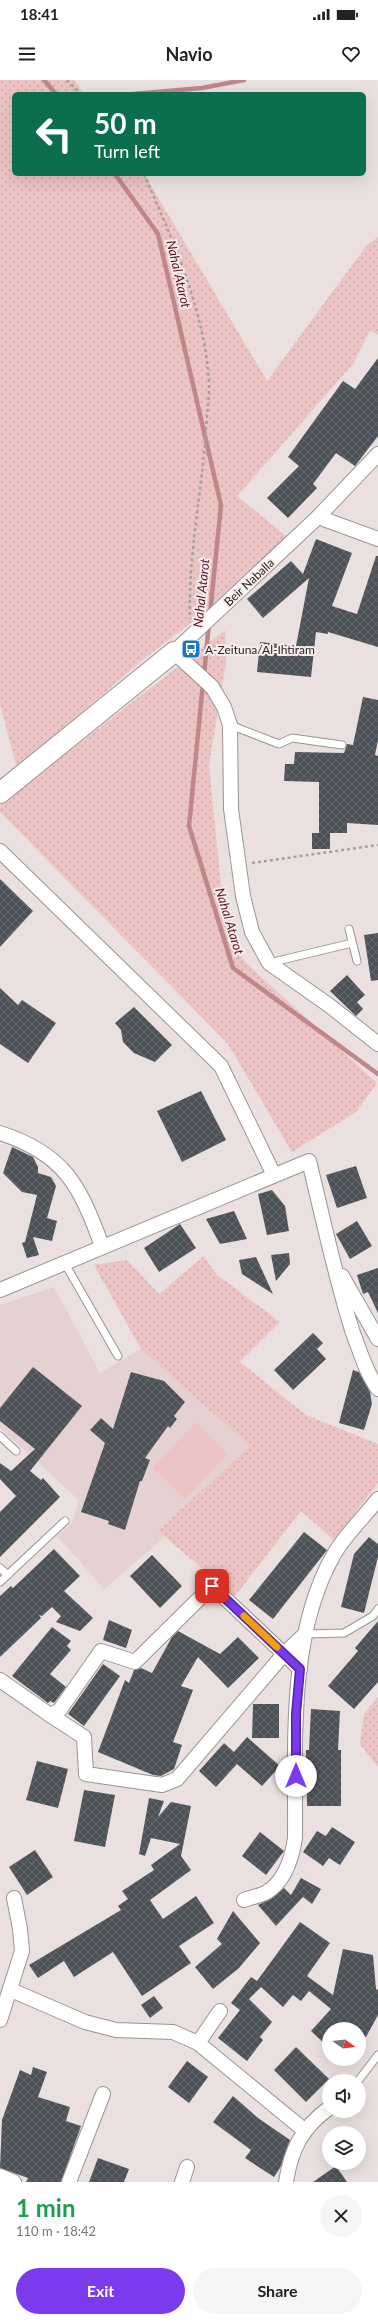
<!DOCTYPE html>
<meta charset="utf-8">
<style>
:root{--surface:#fff;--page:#f6f6f6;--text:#222;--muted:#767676;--accent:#7c3aed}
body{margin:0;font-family:Lato,sans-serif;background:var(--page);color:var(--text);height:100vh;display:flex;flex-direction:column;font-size:15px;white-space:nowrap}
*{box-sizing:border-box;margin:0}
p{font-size:13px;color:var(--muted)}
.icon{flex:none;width:22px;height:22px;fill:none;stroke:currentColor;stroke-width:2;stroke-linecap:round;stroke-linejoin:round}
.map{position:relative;height:2102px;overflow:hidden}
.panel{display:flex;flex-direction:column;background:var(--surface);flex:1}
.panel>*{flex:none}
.top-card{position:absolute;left:12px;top:12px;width:354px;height:84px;border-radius:6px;box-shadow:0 4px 16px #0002;background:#0b6e4f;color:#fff;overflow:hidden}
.needle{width:26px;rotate:104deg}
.tools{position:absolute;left:322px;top:1942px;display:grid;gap:8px}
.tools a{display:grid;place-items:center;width:44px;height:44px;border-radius:50%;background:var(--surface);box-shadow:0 4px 16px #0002;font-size:20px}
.pin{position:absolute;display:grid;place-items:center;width:34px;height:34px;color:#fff;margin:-17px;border-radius:8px;box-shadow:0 2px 6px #0006}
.me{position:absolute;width:44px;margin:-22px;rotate:0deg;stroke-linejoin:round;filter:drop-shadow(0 0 3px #0008)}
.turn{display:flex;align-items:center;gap:14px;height:84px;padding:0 16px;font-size:18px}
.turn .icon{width:52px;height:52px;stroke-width:2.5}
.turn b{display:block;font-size:28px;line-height:34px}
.round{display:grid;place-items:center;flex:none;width:42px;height:42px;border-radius:21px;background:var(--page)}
.summary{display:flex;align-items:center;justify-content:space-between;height:68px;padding:0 16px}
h1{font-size:24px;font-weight:700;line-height:30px;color:#1e9e55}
.button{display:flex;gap:8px;margin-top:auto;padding:8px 16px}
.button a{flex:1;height:46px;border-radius:24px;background:var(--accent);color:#fff;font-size:16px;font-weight:700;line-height:46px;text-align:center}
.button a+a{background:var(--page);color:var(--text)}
.status{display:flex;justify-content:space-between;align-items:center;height:28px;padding:0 20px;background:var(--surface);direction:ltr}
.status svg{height:11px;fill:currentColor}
header{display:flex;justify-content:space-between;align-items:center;height:52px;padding:0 16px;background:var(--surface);font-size:18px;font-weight:700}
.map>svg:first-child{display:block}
</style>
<div class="status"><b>18:41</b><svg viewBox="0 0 49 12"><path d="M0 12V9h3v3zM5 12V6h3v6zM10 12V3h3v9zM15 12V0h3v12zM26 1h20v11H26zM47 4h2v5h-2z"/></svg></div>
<header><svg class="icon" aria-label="menu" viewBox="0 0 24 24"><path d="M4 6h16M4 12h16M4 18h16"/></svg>Navio<svg class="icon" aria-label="heart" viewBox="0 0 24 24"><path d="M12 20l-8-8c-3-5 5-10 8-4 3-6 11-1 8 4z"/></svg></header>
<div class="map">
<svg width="378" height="2102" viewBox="0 0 378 2102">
<defs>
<pattern id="grass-dots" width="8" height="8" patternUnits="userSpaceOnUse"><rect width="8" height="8" fill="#ecc4c4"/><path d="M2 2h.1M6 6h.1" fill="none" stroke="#caa8a8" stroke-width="1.8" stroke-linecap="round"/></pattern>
<pattern id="building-cross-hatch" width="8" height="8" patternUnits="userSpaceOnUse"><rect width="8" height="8" fill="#4d5258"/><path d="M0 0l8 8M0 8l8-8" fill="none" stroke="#64686c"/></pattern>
</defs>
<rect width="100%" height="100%" fill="#ebe0e0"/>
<polygon fill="#e5d1d1" points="54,1207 100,1293 141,1269 250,1366 158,1451 165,1457 104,1509 57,1456 72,1443 79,1420 0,1348 0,1225"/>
<g fill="url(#grass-dots)">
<polygon points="0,0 74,0 84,14 14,14 14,94 144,94 267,301 367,165 378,157 378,255 370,250 353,284 237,416 286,456 229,514 146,577 17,688 0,625"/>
<polygon points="225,550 226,582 209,685 222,816 244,881 377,1003 356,1032 292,1072 228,964 0,732 0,725"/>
<polygon points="204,1176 216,1194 280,1242 240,1282 306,1335 378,1364 378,1403 334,1460 301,1431 235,1516 158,1451 250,1366 141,1269 94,1185 127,1180 159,1214"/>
<polygon points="378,1617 378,1687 360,1664 364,1634"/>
</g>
<polygon fill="#ecc4c4" points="196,1342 228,1373 185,1419 153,1388"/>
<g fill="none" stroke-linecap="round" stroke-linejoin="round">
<g stroke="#c08789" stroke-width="4.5">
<polyline points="44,0 56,14"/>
<polyline points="133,14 202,8 244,0"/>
<polyline points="115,94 158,154 221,425 210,534"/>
<polyline points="204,595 209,543"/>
<polyline points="203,603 189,746 233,888 378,994"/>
</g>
</g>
<g fill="url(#building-cross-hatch)">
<polygon points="378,278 378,356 355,386 336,373 313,404 317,408 288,438 267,418 299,386 288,377 343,301 355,309"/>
<polygon points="316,459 352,473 332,526 357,534 376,476 378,476 378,567 328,552 328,554 316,552 311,597 257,592 260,562 296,566 309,498 263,538 247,519 291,481 303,494"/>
<polygon points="363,617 378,620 378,660 375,675 378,676 378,745 347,743 347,753 330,753 330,769 312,769 312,753 319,753 319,702 284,701 285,684 294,684 295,672 344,673 347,664 353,665"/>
<polygon points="0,799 33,831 0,867"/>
<polygon points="378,853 378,900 371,901 364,855"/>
<polygon points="347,895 365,915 357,922 363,929 356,936 330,911"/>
<polygon points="0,908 18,925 22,920 56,943 28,983 0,964"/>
<polygon points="134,927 172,965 155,982 134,973 123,962 121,950 115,943"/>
<polygon points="201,1011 226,1060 182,1082 157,1031"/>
<polygon points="12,1067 33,1077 38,1087 38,1093 51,1097 56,1106 47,1138 57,1141 52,1161 33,1157 39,1175 27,1178 22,1163 25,1162 37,1115 22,1112 3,1093"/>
<polygon points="356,1086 367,1118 337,1128 326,1095"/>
<polygon points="272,1110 285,1126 289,1151 267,1155 258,1114"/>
<polygon points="234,1131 247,1159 220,1164 206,1139"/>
<polygon points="357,1141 372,1166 350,1179 336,1154"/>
<polygon points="180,1144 196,1168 159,1192 144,1168"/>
<polygon points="289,1173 290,1184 276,1201 271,1175"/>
<polygon points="256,1177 273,1214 242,1194 239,1180"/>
<polygon points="378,1188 378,1233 368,1212 363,1214 357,1195"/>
<polygon points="313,1253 323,1263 317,1269 326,1279 293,1310 274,1290"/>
<polygon points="33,1287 82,1326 30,1391 41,1400 43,1398 60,1417 0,1477 0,1432 16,1416 0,1399 0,1383 11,1391 35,1369 0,1341 0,1328"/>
<polygon points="353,1290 359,1292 370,1312 372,1324 364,1350 339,1343"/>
<polygon points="131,1292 164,1301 185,1322 174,1336 177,1339 170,1348 168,1346 145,1378 150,1380 142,1401 140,1401 125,1450 108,1444 109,1441 81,1432 105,1363 90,1350 101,1338 113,1349"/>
<polygon points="304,1452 327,1470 273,1539 249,1520"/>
<polygon points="369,1457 378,1464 378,1477 364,1533 341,1527 354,1474"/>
<polygon points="54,1469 80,1496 64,1511 93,1538 80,1551 56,1542 61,1536 52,1527 42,1536 39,1535 41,1538 0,1577 0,1516 11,1506 13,1508"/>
<polygon points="152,1475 182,1506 160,1528 130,1496"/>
<polygon points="109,1540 132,1550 126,1568 103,1560"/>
<polygon points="378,1541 378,1602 354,1629 328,1606 358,1571 355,1568"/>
<polygon points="52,1547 71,1561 67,1566 71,1570 50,1594 66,1607 54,1623 50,1621 48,1623 12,1596"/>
<polygon points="178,1551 220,1574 238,1557 259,1578 228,1608 198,1577 181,1606 193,1610 173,1662 182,1665 174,1689 161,1696 153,1695 98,1672 125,1600 129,1603 134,1590 141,1588 152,1593 172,1557"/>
<polygon points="103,1584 120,1596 84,1646 68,1634"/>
<polygon points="253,1624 279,1624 279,1658 252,1658"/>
<polygon points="311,1629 340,1631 338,1670 341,1670 341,1726 307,1726 306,1670 309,1670"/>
<polygon points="247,1657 280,1686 262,1706 237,1684 216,1707 199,1691 224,1663 234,1672"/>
<polygon points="37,1681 68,1689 58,1728 26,1720"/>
<polygon points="84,1710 115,1715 105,1767 74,1761"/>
<polygon points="149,1718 164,1721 158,1737 171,1722 191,1726 181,1776 191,1790 150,1820 163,1839 196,1816 214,1843 179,1866 191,1883 142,1916 113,1872 74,1897 64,1881 38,1898 29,1885 121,1830 118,1826 128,1819 122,1811 154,1790 151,1785 180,1764 151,1758 145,1776 139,1774"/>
<polygon points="332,1747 355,1762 340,1785 329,1778 323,1786 303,1772 317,1751 326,1756"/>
<polygon points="260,1752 284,1771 266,1795 242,1776"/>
<polygon points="35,1770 53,1797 27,1815 9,1787"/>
<polygon points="301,1798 321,1809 312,1824 303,1817 276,1846 258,1825 271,1819 284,1808 291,1815"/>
<polygon points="233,1831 260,1863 239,1888 213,1909 195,1887 222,1864 217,1859"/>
<polygon points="300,1842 330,1863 307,1896 333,1915 343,1869 373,1875 376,1909 378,1910 378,1935 366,1957 364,1956 359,1963 359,1949 329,1949 329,1968 311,1951 331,1929 309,1911 301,1921 293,1915 283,1927 261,1907 249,1919 272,1942 260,1957 263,1960 247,1981 218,1958 240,1930 231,1923 251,1897 257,1901"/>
<polygon points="154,1916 163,1928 150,1938 141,1925"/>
<polygon points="296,1967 329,1999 306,2022 274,1990"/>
<polygon points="187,1981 208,1997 189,2023 168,2007"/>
<polygon points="33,1987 47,1992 38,2017 70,2027 66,2041 81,2046 61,2102 26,2102 28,2098 0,2088 2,2040 20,1990 31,1995"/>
<polygon points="233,2016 258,2038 290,2060 280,2088 274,2097 245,2078 251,2070 213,2042"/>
<polygon points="98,2078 129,2089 124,2102 89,2102"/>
<polygon points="336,2086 347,2102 313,2102"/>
</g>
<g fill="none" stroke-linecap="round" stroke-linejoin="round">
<defs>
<g id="lane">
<polyline points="230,645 279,664 292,658 342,665"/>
<polyline points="349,849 357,881"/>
<polyline points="269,883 352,863"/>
<polyline points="64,1182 118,1276"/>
<polyline points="0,1356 16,1371"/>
<polyline points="0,1488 8,1495"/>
<polyline points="0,1502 65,1441"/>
<polyline points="305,1554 344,1553 373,1536 378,1529"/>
<polyline points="358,2001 378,1975"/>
</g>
<g id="street">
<polyline points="378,374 318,437 174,572 212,607 224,627 230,645 231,729 243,816 252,852 269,883 330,926 378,964"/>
<polyline points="318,437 378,459"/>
<polyline points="0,771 221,986 274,1095"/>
<path d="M 0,1053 C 65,1074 80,1106 102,1166"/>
<polyline points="342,1196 378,1259"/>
<path d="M 0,1210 L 309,1081 C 323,1138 335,1197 353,1253 C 360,1271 366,1293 378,1309"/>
<polyline points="0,1600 50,1635 59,1631 101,1571 135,1582 212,1506 300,1589"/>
<polyline points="50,1635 84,1657 86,1694 162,1705 177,1699 284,1574 305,1554"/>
<path d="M 244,1820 C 251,1817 261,1816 267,1812 C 285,1801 292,1778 295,1758 C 296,1668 287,1558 333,1476 C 343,1457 364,1437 378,1419"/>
<polyline points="11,1910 85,1942 116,1950 173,1952 198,1963"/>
<polyline points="220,1931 198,1963 304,2050"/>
<polyline points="0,1940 22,1871 20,1849 14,1818"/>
<polyline points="0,2096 14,2102"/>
<polyline points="69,2102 103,2014"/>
<polyline points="182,2102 187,2087"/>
<path d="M 286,2102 C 291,2069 302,2048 329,2028"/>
</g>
<polyline id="secondary" points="0,713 174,572"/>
</defs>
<use href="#lane" stroke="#9d9393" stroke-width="9"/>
<use href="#street" stroke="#9d9393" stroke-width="16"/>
<use href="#secondary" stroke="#9d9393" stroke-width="22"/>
<g stroke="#a8a0a0" stroke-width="2.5" stroke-dasharray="3 3" stroke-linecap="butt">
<polyline points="67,0 81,14"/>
<path d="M 144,94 C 173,161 205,230 209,304 C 209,319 207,334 206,349 C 202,413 188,475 190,539"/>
<polyline points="252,783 378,765"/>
</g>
<use href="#lane" stroke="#fff" stroke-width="7"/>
<use href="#street" stroke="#fff" stroke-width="14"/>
<use href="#secondary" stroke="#fff" stroke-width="20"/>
</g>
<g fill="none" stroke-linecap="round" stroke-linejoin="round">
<defs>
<polyline id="route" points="212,1506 300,1589 296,1634 296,1696"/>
</defs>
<use href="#route" stroke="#51269a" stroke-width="10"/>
<use href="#route" stroke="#7c3aed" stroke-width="7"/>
<polyline stroke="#f59e0b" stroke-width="7" points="244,1536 277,1567"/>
</g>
<defs>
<symbol id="bus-square" viewBox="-11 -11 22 22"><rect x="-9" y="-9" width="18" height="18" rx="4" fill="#1a79c5" stroke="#f8eded"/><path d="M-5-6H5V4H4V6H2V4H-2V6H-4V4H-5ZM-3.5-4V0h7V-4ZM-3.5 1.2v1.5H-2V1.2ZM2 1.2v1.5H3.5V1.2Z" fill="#fff"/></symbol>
</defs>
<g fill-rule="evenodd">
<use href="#bus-square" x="180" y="558" width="22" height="22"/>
</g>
<g text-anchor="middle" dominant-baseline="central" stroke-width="4" stroke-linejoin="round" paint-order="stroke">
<g font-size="12" fill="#292525" stroke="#f8eded">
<text transform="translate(249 502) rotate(-43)">Beir Naballa</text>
</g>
<g font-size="12" fill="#292525" stroke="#f8eded" text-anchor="start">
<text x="205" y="569">A-Zeituna/Al-Ihtiram</text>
</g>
<g font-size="13" font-style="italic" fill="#5a151f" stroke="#f8eded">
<text transform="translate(179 194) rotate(77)">Nahal Atarot</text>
<text transform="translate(201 513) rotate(-84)">Nahal Atarot</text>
<text transform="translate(230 841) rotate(73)">Nahal Atarot</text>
</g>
</g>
</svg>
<div class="tools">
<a><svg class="needle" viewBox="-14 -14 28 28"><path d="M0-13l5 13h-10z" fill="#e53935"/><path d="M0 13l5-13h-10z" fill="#767676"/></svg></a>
<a><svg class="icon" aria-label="sound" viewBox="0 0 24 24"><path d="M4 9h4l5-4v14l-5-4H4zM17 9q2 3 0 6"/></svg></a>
<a><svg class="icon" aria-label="layers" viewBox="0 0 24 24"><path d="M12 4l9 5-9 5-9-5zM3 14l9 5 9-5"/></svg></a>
</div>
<div class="pin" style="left:212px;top:1506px;background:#d93025"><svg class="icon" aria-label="arrive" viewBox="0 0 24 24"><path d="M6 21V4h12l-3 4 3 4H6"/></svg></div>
<svg class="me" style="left:296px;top:1696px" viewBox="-20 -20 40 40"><circle r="19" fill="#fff"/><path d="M0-13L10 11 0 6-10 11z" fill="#7c3aed"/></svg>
<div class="top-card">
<div class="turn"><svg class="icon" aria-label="left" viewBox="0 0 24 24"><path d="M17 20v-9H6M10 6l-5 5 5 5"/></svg><div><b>50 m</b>Turn left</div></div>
</div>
</div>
<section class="panel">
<div class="summary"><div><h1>1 min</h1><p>110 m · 18:42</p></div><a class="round"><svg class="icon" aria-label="close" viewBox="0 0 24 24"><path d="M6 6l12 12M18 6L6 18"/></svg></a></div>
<div class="button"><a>Exit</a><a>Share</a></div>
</section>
